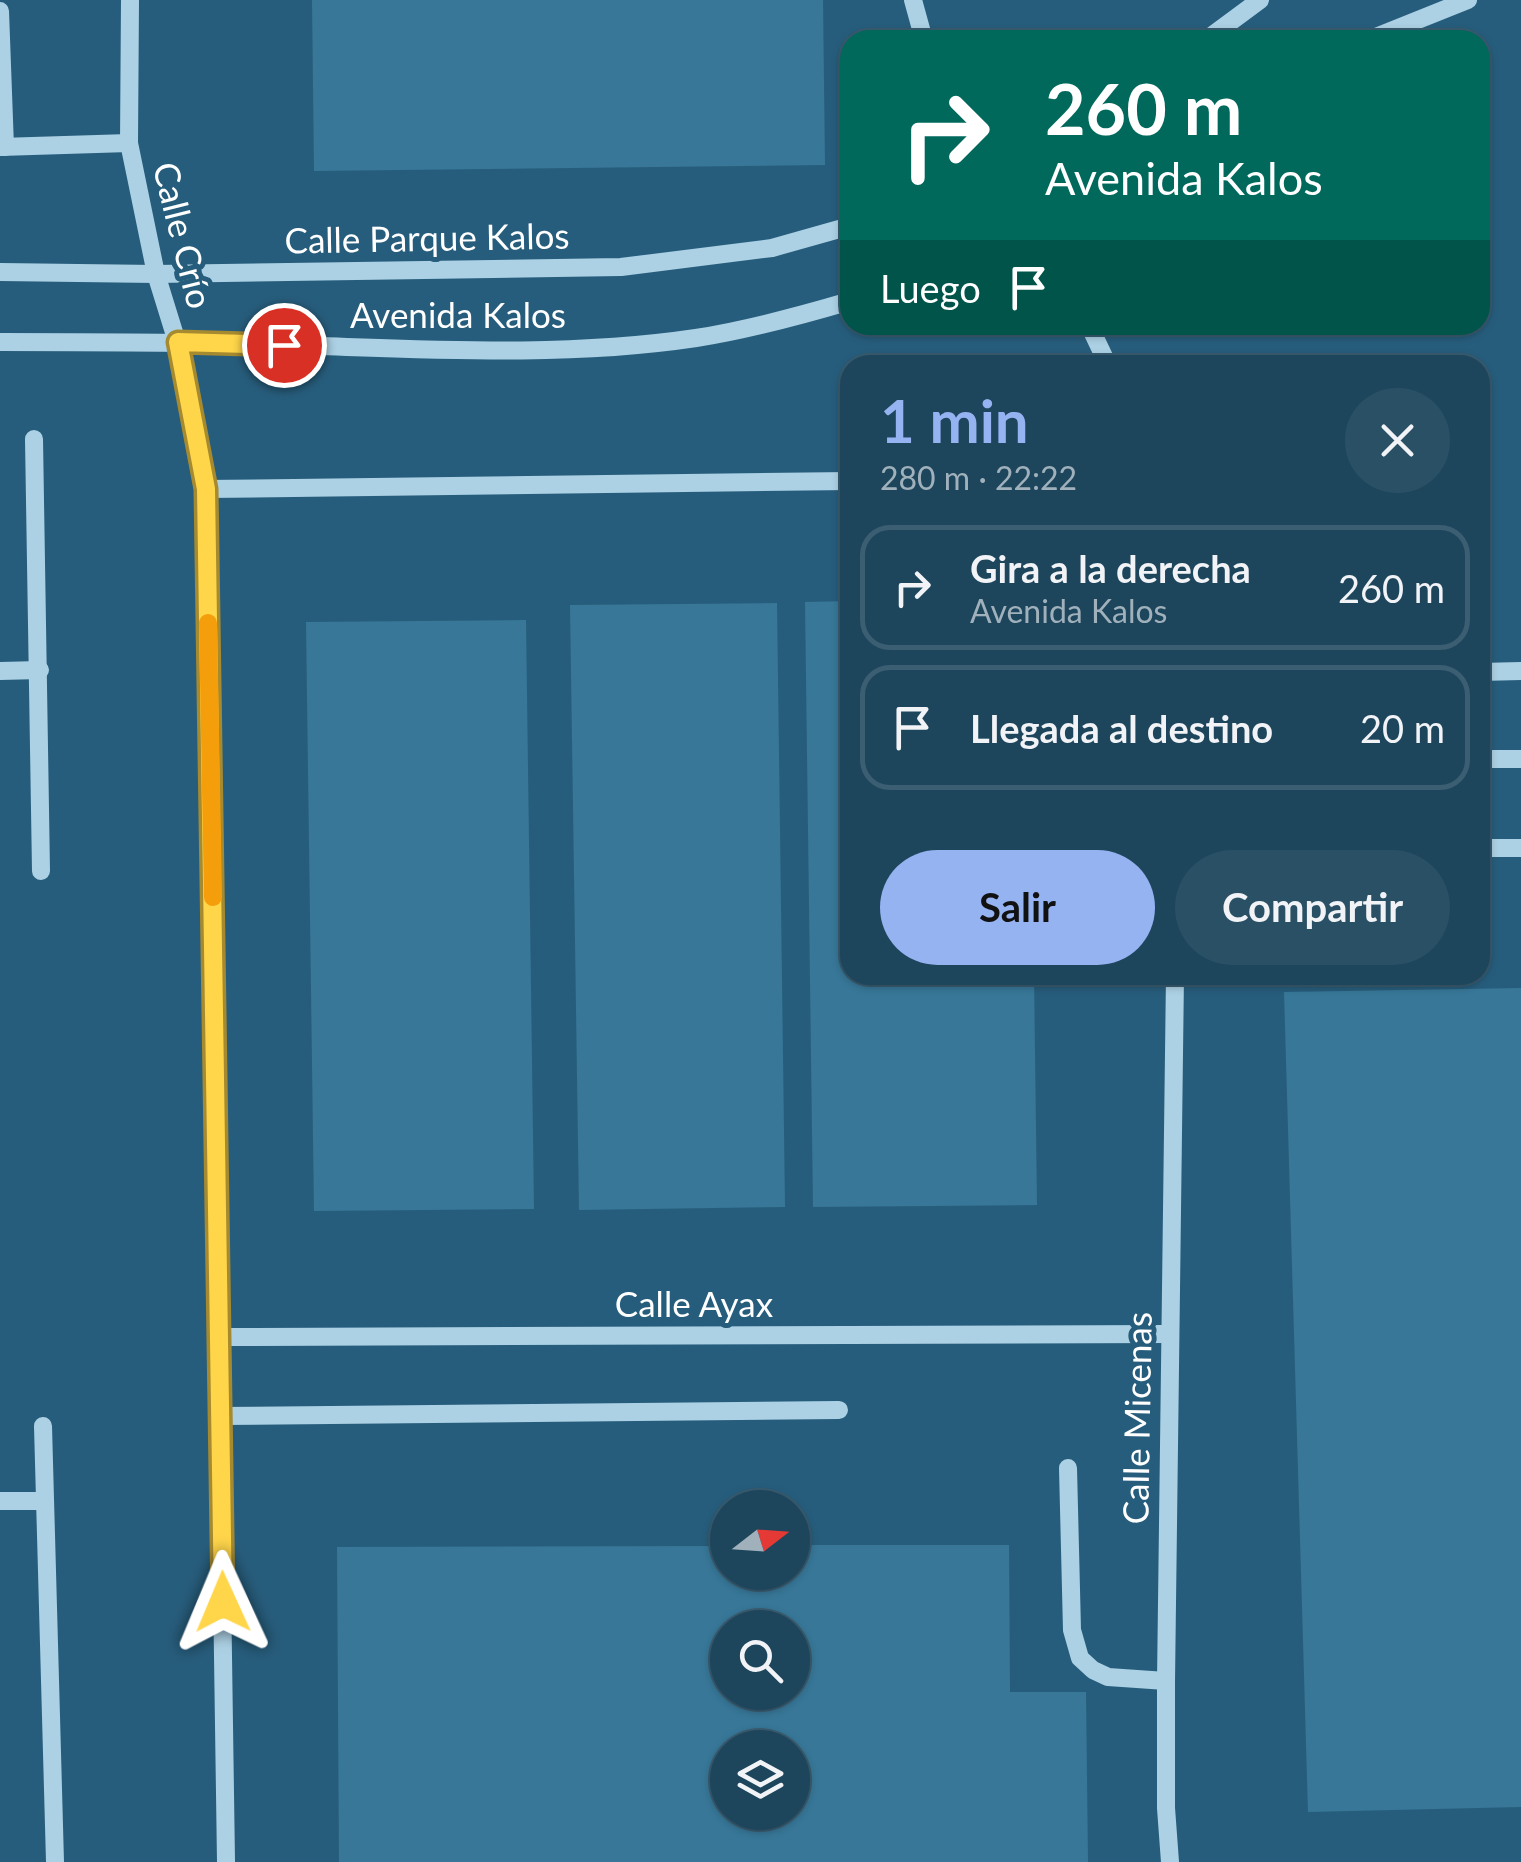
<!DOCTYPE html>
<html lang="es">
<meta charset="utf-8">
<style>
:root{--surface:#1d465d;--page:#2a5066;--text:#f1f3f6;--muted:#a0b1bc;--line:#3b5e72;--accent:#95b2f1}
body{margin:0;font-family:Lato,sans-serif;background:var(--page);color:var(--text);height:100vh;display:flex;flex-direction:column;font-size:38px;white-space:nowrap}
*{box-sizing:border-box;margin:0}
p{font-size:32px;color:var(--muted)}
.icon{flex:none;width:55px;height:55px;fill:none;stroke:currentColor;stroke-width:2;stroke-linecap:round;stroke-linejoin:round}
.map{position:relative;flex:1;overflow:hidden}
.details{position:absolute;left:840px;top:355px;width:650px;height:630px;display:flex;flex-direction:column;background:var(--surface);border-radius:30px;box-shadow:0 2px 8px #0004,0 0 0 2px var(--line)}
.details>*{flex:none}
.banner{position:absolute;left:840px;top:30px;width:650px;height:305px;border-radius:30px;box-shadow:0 2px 8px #0004,0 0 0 2px var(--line);background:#00695c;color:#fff;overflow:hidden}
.needle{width:65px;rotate:73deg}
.fabs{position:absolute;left:710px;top:1490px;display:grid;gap:20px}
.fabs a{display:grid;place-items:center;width:100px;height:100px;border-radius:50%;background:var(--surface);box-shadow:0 2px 8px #0004,0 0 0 2px var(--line);font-size:50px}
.pin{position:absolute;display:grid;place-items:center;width:85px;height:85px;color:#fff;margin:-42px;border:5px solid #fff;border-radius:50%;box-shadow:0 2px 10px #0007}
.me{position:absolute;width:110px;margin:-55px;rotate:359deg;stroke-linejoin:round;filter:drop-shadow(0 0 8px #0008)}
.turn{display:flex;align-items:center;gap:35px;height:210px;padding:0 40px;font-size:45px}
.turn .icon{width:130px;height:130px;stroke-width:2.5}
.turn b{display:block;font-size:70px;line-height:85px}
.then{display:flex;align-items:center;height:95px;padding:0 40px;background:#0003;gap:20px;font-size:38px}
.round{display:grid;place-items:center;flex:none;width:105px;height:105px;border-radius:52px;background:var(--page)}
.summary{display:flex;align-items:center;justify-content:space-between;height:170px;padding:0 40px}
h1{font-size:60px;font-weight:700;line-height:75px;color:var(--accent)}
.action{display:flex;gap:20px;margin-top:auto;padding:20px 40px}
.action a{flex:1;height:115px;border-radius:60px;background:var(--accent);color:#111;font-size:40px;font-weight:700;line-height:115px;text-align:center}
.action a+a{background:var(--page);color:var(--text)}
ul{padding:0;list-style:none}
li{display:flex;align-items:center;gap:30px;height:125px;margin:0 20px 15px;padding:0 20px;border:5px solid var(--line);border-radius:30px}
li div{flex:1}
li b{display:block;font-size:38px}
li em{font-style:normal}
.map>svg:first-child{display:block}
</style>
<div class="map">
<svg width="1521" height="1862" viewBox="0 0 1521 1862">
<rect width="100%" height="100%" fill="#275d7c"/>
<g fill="#387798" fill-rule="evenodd">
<polygon points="312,0 823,0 825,165 314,171"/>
<polygon points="850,601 850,975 1034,975 1037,1205 813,1207 805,602"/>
<polygon points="777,603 785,1207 579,1210 570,605"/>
<polygon points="526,620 534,1209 314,1211 306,622"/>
<polygon points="1521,988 1521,1807 1308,1812 1284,992"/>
<path d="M 792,1545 L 1009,1545 L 1010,1692 L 1086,1692 L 1088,1862 L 339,1862 L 337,1547 L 728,1546 L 728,1572 L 792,1572 ZM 728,1628 L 792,1628 L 792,1692 L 728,1692 ZM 728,1748 L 792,1748 L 792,1812 L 728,1812 Z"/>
</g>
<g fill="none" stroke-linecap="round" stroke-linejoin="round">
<g stroke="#acd1e4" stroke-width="18">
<polyline points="130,0 129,143 156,274 177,342 206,489 226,1862"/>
<polyline points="913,0 924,40"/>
<polyline points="0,11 5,147"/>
<polyline points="1206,40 1260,0"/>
<polyline points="1368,40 1468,0"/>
<polyline points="0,147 129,143"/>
<polyline points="0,272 156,274 621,267 772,248 850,226"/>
<polyline points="1089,325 1108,365"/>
<path d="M 0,342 C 96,342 192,342 288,345 C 423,349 562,358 696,338 C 748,330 799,316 850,301"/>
<polyline points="34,439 41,871"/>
<polyline points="206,489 850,481"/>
<polyline points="0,671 40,670"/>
<polyline points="1480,672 1521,671"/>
<polyline points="1480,759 1521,759"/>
<polyline points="1480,848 1521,848"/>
<polyline points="219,1337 1169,1334"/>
<polyline points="220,1416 839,1410"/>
<polyline points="43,1426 55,1862"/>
<polyline points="1068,1468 1072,1630 1080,1658 1093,1670 1108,1677 1166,1681"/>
<polyline points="0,1501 43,1501"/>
<polyline points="1170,1862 1166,1808 1166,1681 1175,975"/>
</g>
</g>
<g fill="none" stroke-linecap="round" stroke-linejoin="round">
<defs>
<polyline id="route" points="223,1602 206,489 178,342 284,345"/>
</defs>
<use href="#route" stroke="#a68a30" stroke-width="25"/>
<use href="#route" stroke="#ffd54a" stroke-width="18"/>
<polyline stroke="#f59e0b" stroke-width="18" points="208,623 213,897"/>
</g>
<g text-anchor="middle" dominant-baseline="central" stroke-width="10" stroke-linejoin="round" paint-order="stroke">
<g font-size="35" fill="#fff" stroke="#275d7c">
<text transform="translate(184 235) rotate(76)">Calle Crío</text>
<text transform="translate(427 237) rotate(-1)">Calle Parque Kalos</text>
<text x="458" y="314">Avenida Kalos</text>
<text x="694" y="1303">Calle Ayax</text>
<text transform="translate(1136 1418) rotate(-89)">Calle Micenas</text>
</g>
</g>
</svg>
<div class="fabs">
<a><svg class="needle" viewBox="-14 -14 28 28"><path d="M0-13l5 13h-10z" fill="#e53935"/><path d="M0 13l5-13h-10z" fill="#a0b1bc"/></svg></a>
<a><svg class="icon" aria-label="search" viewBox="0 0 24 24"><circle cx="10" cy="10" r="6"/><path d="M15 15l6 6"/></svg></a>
<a><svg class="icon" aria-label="layers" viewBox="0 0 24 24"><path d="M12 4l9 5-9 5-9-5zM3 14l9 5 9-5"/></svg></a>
</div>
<div class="pin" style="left:284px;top:345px;background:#d93025"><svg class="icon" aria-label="arrive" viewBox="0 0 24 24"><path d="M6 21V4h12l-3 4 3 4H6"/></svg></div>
<svg class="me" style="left:223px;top:1602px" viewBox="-20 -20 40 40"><path d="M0-17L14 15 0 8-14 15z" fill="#ffd54a" stroke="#fff" stroke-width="4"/></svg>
<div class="banner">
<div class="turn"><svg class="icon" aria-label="right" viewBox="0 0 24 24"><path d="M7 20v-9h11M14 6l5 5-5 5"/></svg><div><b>260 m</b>Avenida Kalos</div></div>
<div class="then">Luego<svg class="icon" aria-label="arrive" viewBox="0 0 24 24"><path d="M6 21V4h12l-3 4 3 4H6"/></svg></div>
</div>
<section class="details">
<div class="summary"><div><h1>1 min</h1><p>280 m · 22:22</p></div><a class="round"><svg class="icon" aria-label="close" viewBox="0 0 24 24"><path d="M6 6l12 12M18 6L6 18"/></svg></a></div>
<ul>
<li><svg class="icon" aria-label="right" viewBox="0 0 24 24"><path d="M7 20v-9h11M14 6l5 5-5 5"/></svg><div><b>Gira a la derecha</b><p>Avenida Kalos</p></div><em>260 m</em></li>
<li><svg class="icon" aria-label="arrive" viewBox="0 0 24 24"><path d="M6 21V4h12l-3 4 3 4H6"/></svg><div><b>Llegada al destino</b></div><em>20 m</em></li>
</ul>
<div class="action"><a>Salir</a><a>Compartir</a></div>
</section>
</div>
